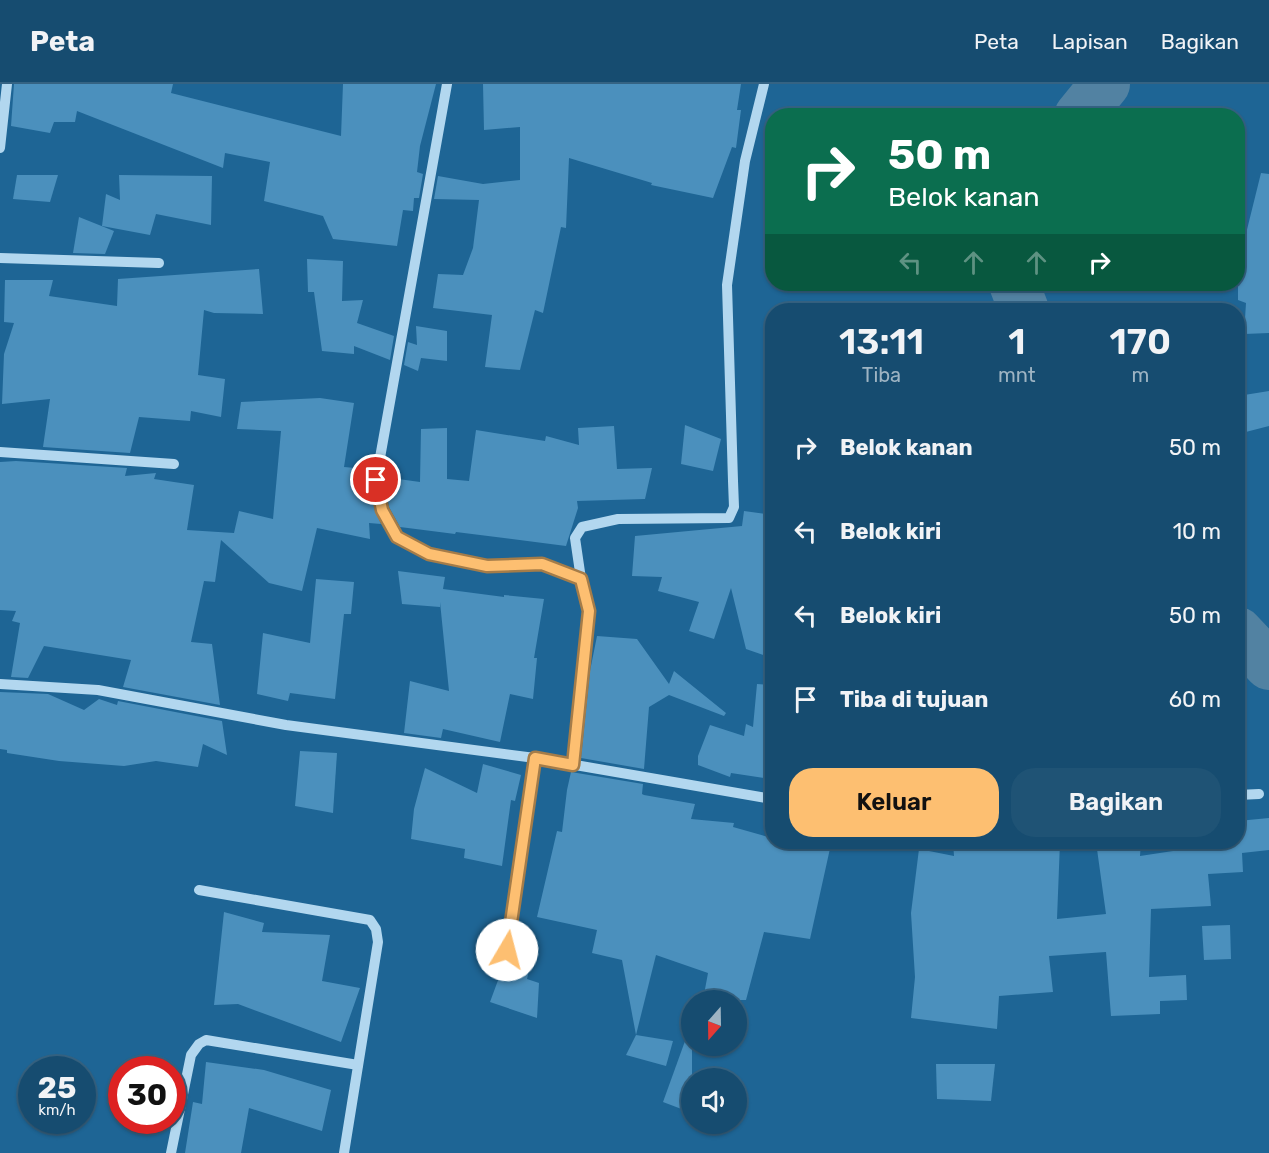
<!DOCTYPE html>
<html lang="id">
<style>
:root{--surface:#164c70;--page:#1f5375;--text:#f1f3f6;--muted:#9eb4c3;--line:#356383;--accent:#fdbf71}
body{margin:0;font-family:Rubik,sans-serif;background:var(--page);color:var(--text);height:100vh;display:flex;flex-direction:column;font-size:22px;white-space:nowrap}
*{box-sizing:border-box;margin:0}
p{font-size:20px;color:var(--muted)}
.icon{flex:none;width:33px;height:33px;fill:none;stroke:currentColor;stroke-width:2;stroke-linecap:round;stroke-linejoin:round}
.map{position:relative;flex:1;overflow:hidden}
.drawer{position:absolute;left:765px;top:219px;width:480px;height:546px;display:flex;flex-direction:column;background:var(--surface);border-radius:24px;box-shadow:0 2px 4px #0004,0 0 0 2px var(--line)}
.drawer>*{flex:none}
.guide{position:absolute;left:765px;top:24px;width:480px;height:183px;border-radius:24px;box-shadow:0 2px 4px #0004,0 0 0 2px var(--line);background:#0b6e4f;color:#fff;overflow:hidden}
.needle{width:39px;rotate:200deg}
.controls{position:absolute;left:681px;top:906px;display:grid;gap:12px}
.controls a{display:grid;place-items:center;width:66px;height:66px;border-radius:50%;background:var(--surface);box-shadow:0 2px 4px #0004,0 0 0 2px var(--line);font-size:30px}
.speed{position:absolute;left:18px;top:972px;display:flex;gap:12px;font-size:30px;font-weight:700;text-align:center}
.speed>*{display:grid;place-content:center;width:78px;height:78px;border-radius:50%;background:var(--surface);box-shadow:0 2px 4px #0004,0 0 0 2px var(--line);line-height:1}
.speed small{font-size:15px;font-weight:400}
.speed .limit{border:9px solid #d22;background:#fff;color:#111}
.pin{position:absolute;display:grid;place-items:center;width:51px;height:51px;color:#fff;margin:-26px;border:3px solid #fff;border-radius:50%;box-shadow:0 2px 6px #0007}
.me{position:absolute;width:66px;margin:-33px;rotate:8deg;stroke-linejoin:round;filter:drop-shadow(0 0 4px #0008)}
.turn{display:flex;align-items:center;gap:21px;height:126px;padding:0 24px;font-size:27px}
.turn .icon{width:78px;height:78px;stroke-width:2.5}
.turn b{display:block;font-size:42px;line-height:51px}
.lanes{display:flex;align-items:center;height:57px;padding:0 24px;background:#0003;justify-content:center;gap:30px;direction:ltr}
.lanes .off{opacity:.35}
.eta{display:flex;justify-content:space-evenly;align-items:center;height:102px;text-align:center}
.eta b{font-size:36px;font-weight:600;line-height:42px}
.action{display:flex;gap:12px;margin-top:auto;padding:12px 24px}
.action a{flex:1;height:69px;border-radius:24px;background:var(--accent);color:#111;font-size:24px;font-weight:600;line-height:69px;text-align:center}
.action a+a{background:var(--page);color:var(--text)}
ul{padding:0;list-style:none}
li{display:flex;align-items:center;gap:18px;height:84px;padding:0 24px}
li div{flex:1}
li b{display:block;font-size:22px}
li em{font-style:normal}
header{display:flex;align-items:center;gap:36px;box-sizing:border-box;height:84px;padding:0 30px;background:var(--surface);border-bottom:2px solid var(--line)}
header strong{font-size:28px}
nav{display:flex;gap:33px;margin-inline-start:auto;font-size:21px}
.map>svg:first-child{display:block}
</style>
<header>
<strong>Peta</strong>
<nav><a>Peta</a><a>Lapisan</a><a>Bagikan</a></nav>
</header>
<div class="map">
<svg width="1269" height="1069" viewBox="0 0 1269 1069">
<rect width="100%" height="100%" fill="#1e6595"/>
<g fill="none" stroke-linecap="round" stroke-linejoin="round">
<g stroke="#5282a2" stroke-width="50">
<polyline points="1079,32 1105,0"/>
<polyline points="1014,200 1024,226"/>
<polyline points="1238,548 1269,581"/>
</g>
</g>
<g fill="#4b90bd">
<polygon points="14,0 173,0 171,9 341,52 343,0 436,0 420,62 417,88 423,90 419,114 414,114 413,127 403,126 397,162 333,155 323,132 264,117 270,78 225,69 223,84 77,27 75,38 54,38 50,49 11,42"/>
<polygon points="483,0 741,0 737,26 741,26 736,64 732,63 713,114 651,101 652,99 569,74 566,144 561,143 543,229 535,226 520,286 485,283 492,231 433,224 438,190 463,191 473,164 479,116 434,115 438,92 483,100 520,96 520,43 484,46"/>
<polygon points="1261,89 1269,90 1269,249 1244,250 1246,219 1238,216 1238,182"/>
<polygon points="17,91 58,91 50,118 13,115"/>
<polygon points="119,91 212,92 211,141 156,130 150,151 102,142 106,110 120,116"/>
<polygon points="79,133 114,147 105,170 73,169"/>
<polygon points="307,175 343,177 342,217 363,216 357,239 394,252 390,276 354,262 354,270 322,267 314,208 308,208"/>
<polygon points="259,185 263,230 214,229 204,226 198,291 225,295 221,333 191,327 190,337 139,333 130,369 43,363 50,315 2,320 4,270 14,239 4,238 5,196 53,196 49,212 117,222 118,195"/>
<polygon points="416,242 447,247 447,277 421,274 418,287 404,281 408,258 417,261"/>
<polygon points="1269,307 1269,342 1238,350 1238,312"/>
<polygon points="320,314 354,319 344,383 367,385 365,391 369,391 375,427 381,440 369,439 370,455 317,444 302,507 269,499 221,456 215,498 204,497 191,558 212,560 220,621 123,603 131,576 44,562 28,594 11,593 20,539 12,537 16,527 0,526 0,378 16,377 127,384 125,392 156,389 154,395 194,401 187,446 234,449 239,427 273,435 281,347 237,345 241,318"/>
<polygon points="685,341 721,355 713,387 681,380"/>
<polygon points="614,342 617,385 652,384 645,415 577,417 578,424 566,462 456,448 455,450 400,443 389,423 384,393 420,398 421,345 447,344 447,395 469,397 476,346 545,357 546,352 579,361 578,344"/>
<polygon points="744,427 772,431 772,518 769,573 746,565 731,504 714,555 689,547 699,518 658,507 662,493 632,492 635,452 742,442"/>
<polygon points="398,487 445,493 443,505 504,513 504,511 544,515 534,574 537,574 533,615 510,610 500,658 443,645 441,654 404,649 410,597 449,607 440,518 440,523 402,520"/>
<polygon points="316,495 354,498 351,530 344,530 335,615 290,609 288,617 257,610 263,549 310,559"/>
<polygon points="597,552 637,555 669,600 674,587 726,629 724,632 669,611 649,623 644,685 581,674 590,587"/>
<polygon points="757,600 772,601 772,679 770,695 731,689 730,693 698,681 698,672 710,641 744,652 746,640 753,643"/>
<polygon points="0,608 48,610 84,626 99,615 117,621 118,617 222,637 227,671 203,660 198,683 156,677 124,682 59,677 7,669 7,666 0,665"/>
<polygon points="300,667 337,669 333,729 295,722"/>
<polygon points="483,680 521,691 515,717 511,716 502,782 464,774 465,765 411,755 414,725 425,684 477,709"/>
<polygon points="571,688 643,700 642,710 644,711 695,720 691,735 734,739 733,743 772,754 772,758 779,758 777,763 831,760 810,855 764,848 746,916 703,916 708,889 656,871 636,951 673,957 666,982 626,971 636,951 622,876 592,869 597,846 537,833 557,747 562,748 567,706"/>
<polygon points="1269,734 1269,766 1242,769 1243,788 1208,790 1211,822 1151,825 1149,893 1186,891 1187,916 1160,917 1160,930 1111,932 1106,868 1049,872 1053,908 999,912 997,945 911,934 915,893 911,829 919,765 954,772 953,758 1060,758 1057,835 1106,830 1096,758 1141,758 1140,772 1206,762 1205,758 1238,758 1238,737"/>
<polygon points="224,828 264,839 262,848 330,851 322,897 360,904 341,958 238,920 214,921"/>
<polygon points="1230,841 1231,875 1204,876 1202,842"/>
<polygon points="504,880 530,882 527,895 539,899 537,934 490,918"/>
<polygon points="689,946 692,946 692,1029 663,1018"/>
<polygon points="206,978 264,986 331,1006 322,1047 249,1024 241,1069 185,1069 193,1018 202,1020"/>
<polygon points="936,980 995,980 991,1017 937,1015"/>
</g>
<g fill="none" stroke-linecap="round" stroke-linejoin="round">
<g stroke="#b2d7ef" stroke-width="10">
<polyline points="447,0 376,396 382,426 397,453 429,470 487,482 542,480 581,495 589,527 573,681"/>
<polyline points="0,64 7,0"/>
<polyline points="0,174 159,179"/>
<polyline points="0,368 174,380"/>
<polyline points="581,495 575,454 582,443 618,435 729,434 734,423 733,397 727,201 745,77 764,0"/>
<polyline points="0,600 98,606 286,641 535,674 772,715"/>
<polyline points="1238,711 1259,710"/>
<polyline points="199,806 370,836 376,845 378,858 344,1069"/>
<polyline points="507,866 535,674"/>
<polyline points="171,1069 191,971 199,960 206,956 358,981"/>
</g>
</g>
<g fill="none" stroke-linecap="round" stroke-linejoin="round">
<defs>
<polyline id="route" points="376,396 382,426 397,453 429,470 487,482 542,480 581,495 589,527 573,681 535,674 507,866"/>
</defs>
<use href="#route" stroke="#a47c49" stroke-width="15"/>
<use href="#route" stroke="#fdbf71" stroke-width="10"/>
</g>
</svg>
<div class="controls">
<a><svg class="needle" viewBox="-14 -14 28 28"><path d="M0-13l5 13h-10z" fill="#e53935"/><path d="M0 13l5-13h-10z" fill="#9eb4c3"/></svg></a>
<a><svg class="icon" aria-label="sound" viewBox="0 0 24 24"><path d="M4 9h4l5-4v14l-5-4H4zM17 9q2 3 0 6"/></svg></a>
</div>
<div class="speed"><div>25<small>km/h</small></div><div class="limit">30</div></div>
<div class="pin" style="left:376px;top:396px;background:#d93025"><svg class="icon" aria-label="arrive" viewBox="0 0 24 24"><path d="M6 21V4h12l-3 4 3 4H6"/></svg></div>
<svg class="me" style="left:507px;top:866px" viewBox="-20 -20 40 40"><circle r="19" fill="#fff"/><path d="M0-13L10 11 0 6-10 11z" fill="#fdbf71"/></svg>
<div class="guide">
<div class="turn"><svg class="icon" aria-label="right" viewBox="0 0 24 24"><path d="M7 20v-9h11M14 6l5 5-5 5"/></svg><div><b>50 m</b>Belok kanan</div></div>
<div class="lanes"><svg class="icon off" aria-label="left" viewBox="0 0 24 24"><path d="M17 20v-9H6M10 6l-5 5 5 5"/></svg><svg class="icon off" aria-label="ahead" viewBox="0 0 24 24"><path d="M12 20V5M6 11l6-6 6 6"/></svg><svg class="icon off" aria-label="ahead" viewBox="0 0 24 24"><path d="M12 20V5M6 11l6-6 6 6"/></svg><svg class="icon" aria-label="right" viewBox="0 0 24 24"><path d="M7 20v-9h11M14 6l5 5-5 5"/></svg></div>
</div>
<section class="drawer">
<div class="eta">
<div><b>13:11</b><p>Tiba</p></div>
<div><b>1</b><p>mnt</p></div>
<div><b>170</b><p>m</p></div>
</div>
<ul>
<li><svg class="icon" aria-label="right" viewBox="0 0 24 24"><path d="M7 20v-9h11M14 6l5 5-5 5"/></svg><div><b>Belok kanan</b></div><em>50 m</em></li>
<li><svg class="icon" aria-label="left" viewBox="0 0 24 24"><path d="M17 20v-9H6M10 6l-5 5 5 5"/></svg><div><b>Belok kiri</b></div><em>10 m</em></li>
<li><svg class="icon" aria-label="left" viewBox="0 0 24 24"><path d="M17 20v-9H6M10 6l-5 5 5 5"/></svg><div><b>Belok kiri</b></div><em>50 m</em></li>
<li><svg class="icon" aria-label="arrive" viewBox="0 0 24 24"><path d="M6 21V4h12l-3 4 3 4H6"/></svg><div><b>Tiba di tujuan</b></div><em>60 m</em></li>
</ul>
<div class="action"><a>Keluar</a><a>Bagikan</a></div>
</section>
</div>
